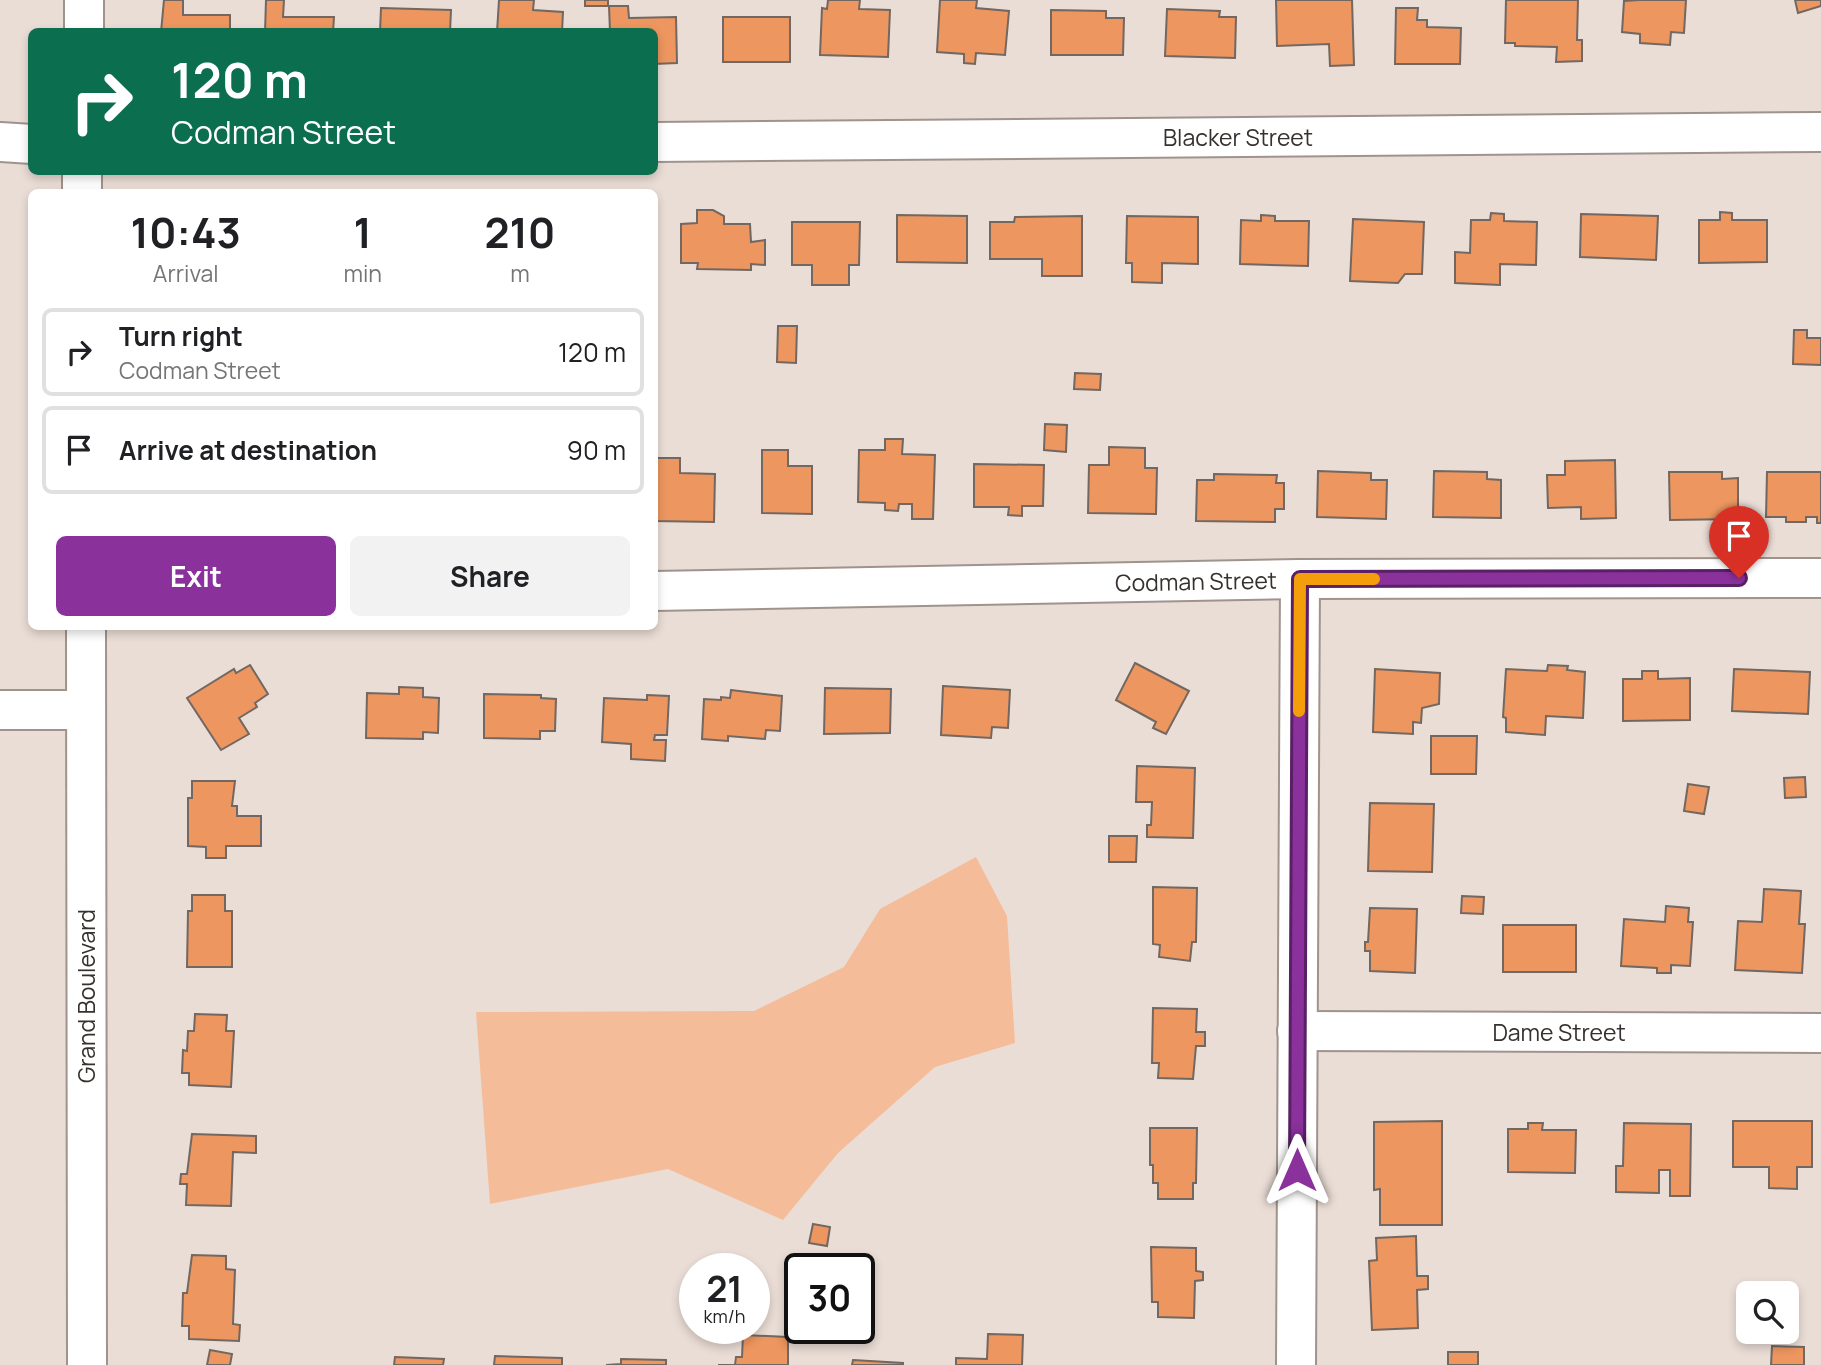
<!DOCTYPE html>
<style>
:root{--surface:#fff;--page:#f2f2f2;--text:#202124;--muted:#757577;--line:#e0e0e0;--accent:#8a319c}
body{margin:0;font-family:Manrope,sans-serif;background:var(--page);color:var(--text);height:100vh;display:flex;flex-direction:column;font-size:26px;white-space:nowrap}
*{box-sizing:border-box;margin:0}
p{font-size:23px;color:var(--muted)}
.icon{flex:none;width:38px;height:38px;fill:none;stroke:currentColor;stroke-width:2;stroke-linecap:round;stroke-linejoin:round}
.map{position:relative;flex:1;overflow:hidden}
.details{position:absolute;left:28px;top:189px;width:630px;height:441px;display:flex;flex-direction:column;background:var(--surface);border-radius:10px;box-shadow:0 4px 10px #0003}
.details>*{flex:none}
.top-card{position:absolute;left:28px;top:28px;width:630px;height:147px;border-radius:10px;box-shadow:0 4px 10px #0003;background:#0b6e4f;color:#fff;overflow:hidden}
.tools{position:absolute;left:1736px;top:1281px;display:grid;gap:14px}
.tools a{display:grid;place-items:center;width:63px;height:63px;border-radius:10px;background:var(--surface);box-shadow:0 4px 10px #0003;font-size:35px}
.speed{position:absolute;left:679px;top:1253px;display:flex;gap:14px;font-size:35px;font-weight:700;text-align:center}
.speed>*{display:grid;place-content:center;width:91px;height:91px;border-radius:50%;background:var(--surface);box-shadow:0 4px 10px #0003;line-height:1}
.speed small{font-size:18px;font-weight:400}
.speed .limit{border:4px solid #111;border-radius:10px;background:#fff;color:#111}
.pin{position:absolute;display:grid;place-items:center;width:60px;height:60px;color:#fff;margin:-72px -30px;border-radius:50% 50% 50% 0;rotate:-45deg;box-shadow:0 0 7px #0007}
.pin .icon{rotate:45deg}
.me{position:absolute;width:77px;margin:-38px;rotate:0deg;stroke-linejoin:round;filter:drop-shadow(0 0 5px #0008)}
.turn{display:flex;align-items:center;gap:24px;height:147px;padding:0 28px;font-size:32px}
.turn .icon{width:91px;height:91px;stroke-width:2.5}
.turn b{display:block;font-size:49px;line-height:60px}
.eta{display:flex;justify-content:space-evenly;align-items:center;height:119px;text-align:center}
.eta b{font-size:42px;font-weight:700;line-height:49px}
.primary-button{display:flex;gap:14px;margin-top:auto;padding:14px 28px}
.primary-button a{flex:1;height:80px;border-radius:10px;background:var(--accent);color:#fff;font-size:28px;font-weight:700;line-height:80px;text-align:center}
.primary-button a+a{background:var(--page);color:var(--text)}
ul{padding:0;list-style:none}
li{display:flex;align-items:center;gap:21px;height:88px;margin:0 14px 10px;padding:0 14px;border:4px solid var(--line);border-radius:10px}
li div{flex:1}
li b{display:block;font-size:26px}
li em{font-style:normal}
.map>svg:first-child{display:block}
</style>
<div class="map">
<svg width="1821" height="1365" viewBox="0 0 1821 1365">
<rect width="100%" height="100%" fill="#eaddd6"/>
<polygon fill="#f5bc99" points="976,857 1007,916 1015,1043 935,1067 838,1153 783,1220 668,1169 490,1204 476,1012 754,1011 844,967 880,909"/>
<g fill="#ed965f" stroke="#726761" stroke-width="2">
<polygon points="164,0 183,0 183,15 230,15 230,32 161,32"/>
<polygon points="266,0 284,0 283,17 334,17 333,32 265,32"/>
<polygon points="499,0 534,0 533,10 563,12 562,32 497,32"/>
<rect x="585" y="0" width="23" height="6"/>
<polygon points="828,0 860,0 859,9 890,10 888,57 820,55 822,8 827,9"/>
<polygon points="940,0 977,0 976,8 1009,11 1005,55 976,53 975,64 964,63 964,54 937,52"/>
<polygon points="1276,0 1352,0 1354,65 1330,66 1329,44 1277,46"/>
<polygon points="1506,0 1578,0 1577,40 1582,40 1582,61 1556,62 1557,47 1515,46 1515,43 1505,43"/>
<polygon points="1639,0 1686,0 1684,33 1671,32 1670,45 1640,43 1640,34 1622,32 1624,1"/>
<polygon points="1795,0 1821,0 1821,6 1798,13"/>
<polygon points="609,6 628,6 629,18 676,17 677,63 654,64 654,32 610,32"/>
<polygon points="381,8 451,10 450,32 380,32"/>
<polygon points="1396,8 1418,8 1417,20 1427,20 1427,27 1461,28 1460,64 1395,64"/>
<polygon points="1167,9 1220,11 1219,17 1236,17 1235,58 1165,56"/>
<polygon points="1051,10 1106,11 1106,18 1124,18 1123,55 1051,55"/>
<rect x="723" y="17" width="67" height="45"/>
<polygon points="697,210 713,210 724,216 724,224 750,224 751,242 765,240 765,265 751,264 751,270 697,269 698,263 681,263 681,224 697,223"/>
<polygon points="1720,212 1732,213 1732,220 1767,220 1767,262 1699,263 1699,220 1720,220"/>
<polygon points="1491,213 1504,214 1504,221 1537,222 1536,265 1500,264 1500,285 1455,283 1455,252 1470,253 1471,220 1490,220"/>
<polygon points="1581,214 1658,216 1656,260 1580,257"/>
<polygon points="897,215 967,216 967,263 897,262"/>
<polygon points="1261,215 1275,216 1275,221 1309,221 1308,266 1240,264 1241,220 1261,221"/>
<polygon points="1082,216 1082,276 1042,276 1042,259 990,259 990,222 1014,222 1015,217"/>
<polygon points="1127,216 1198,217 1198,264 1162,263 1162,283 1132,282 1132,263 1126,263"/>
<polygon points="1353,219 1424,222 1422,274 1405,274 1398,283 1350,281"/>
<polygon points="792,222 860,222 859,265 849,265 849,285 812,285 812,265 792,265"/>
<polygon points="778,326 797,326 796,363 777,362"/>
<polygon points="1794,330 1807,330 1807,338 1821,338 1821,365 1793,364"/>
<polygon points="1075,373 1101,374 1100,390 1074,389"/>
<polygon points="1045,424 1067,425 1066,452 1044,450"/>
<polygon points="885,439 903,439 902,454 935,455 933,519 912,519 912,504 899,504 898,511 885,510 885,503 858,502 859,450 885,450"/>
<polygon points="1109,447 1145,448 1145,468 1157,468 1156,514 1088,513 1089,465 1109,465"/>
<polygon points="762,450 788,450 788,466 812,466 812,514 762,513"/>
<polygon points="654,458 680,458 680,473 715,474 714,522 654,521"/>
<polygon points="1615,460 1616,518 1581,519 1581,507 1548,508 1547,475 1565,475 1565,461"/>
<polygon points="974,464 1044,465 1043,506 1022,506 1022,516 1008,515 1009,507 974,507"/>
<polygon points="1318,471 1371,473 1371,480 1387,480 1386,519 1317,517"/>
<polygon points="1434,471 1487,472 1487,479 1501,480 1501,518 1433,517"/>
<polygon points="1669,472 1722,472 1722,479 1738,478 1738,519 1670,520"/>
<polygon points="1767,472 1821,472 1821,523 1817,523 1817,517 1806,517 1806,522 1786,522 1786,517 1766,517"/>
<polygon points="1214,474 1277,475 1276,483 1284,483 1284,509 1275,509 1275,522 1196,521 1197,480 1214,480"/>
<polygon points="1135,663 1189,691 1166,734 1153,728 1156,722 1116,700"/>
<polygon points="250,665 268,694 255,703 257,707 239,718 249,734 221,750 187,698 234,669 236,673"/>
<polygon points="1548,665 1568,666 1567,670 1585,672 1583,718 1546,716 1545,735 1506,732 1506,718 1503,717 1506,669 1547,671"/>
<polygon points="1375,669 1440,673 1439,704 1422,708 1421,723 1413,722 1413,734 1373,732"/>
<polygon points="1734,669 1810,672 1808,714 1732,711"/>
<polygon points="1642,671 1658,671 1658,679 1690,678 1690,720 1623,721 1623,679 1642,679"/>
<polygon points="943,686 1010,690 1008,728 992,727 991,738 941,735"/>
<polygon points="399,687 423,688 423,697 439,698 438,733 423,732 423,739 366,738 367,693 399,694"/>
<polygon points="825,688 891,689 890,733 824,734"/>
<polygon points="731,690 782,696 780,731 766,730 765,739 728,736 728,741 702,739 704,699 721,700 721,697 730,698"/>
<polygon points="484,694 541,695 541,698 556,699 555,731 540,731 540,739 484,738"/>
<polygon points="647,695 669,696 667,735 655,735 654,740 666,740 665,761 631,759 631,744 602,742 604,698 647,700"/>
<polygon points="1431,736 1477,736 1476,774 1431,774"/>
<polygon points="1137,766 1195,768 1193,838 1147,837 1147,825 1151,825 1152,802 1136,802"/>
<polygon points="1805,777 1806,797 1785,798 1784,778"/>
<polygon points="192,781 235,781 232,806 237,806 237,816 261,816 261,846 226,846 226,858 206,858 206,847 188,846 188,798 192,798"/>
<polygon points="1688,784 1709,787 1704,814 1684,811"/>
<polygon points="1370,803 1434,804 1432,872 1368,871"/>
<polygon points="1109,836 1137,836 1136,862 1109,862"/>
<polygon points="1153,887 1197,888 1196,942 1192,942 1190,961 1159,957 1160,945 1153,944"/>
<polygon points="1764,889 1801,891 1799,924 1805,924 1802,973 1735,970 1738,921 1762,922"/>
<polygon points="192,895 225,895 225,911 232,911 232,967 187,967 188,911 192,911"/>
<polygon points="1462,896 1484,897 1483,914 1461,913"/>
<polygon points="1666,906 1689,908 1688,922 1693,922 1690,966 1671,965 1671,973 1657,973 1657,968 1621,966 1624,919 1665,922"/>
<polygon points="1370,908 1417,909 1415,973 1370,971 1370,951 1365,951 1365,942 1368,942"/>
<rect x="1503" y="925" width="73" height="47"/>
<polygon points="1153,1008 1197,1009 1196,1032 1205,1032 1205,1046 1196,1046 1193,1079 1158,1078 1159,1063 1152,1063"/>
<polygon points="195,1014 227,1015 226,1031 234,1031 231,1087 189,1085 189,1073 182,1073 183,1050 187,1051 188,1031 194,1031"/>
<polygon points="1442,1121 1442,1225 1380,1225 1380,1189 1374,1190 1374,1122"/>
<polygon points="1733,1121 1812,1121 1812,1167 1797,1167 1797,1189 1769,1188 1769,1167 1733,1167"/>
<polygon points="1528,1123 1543,1123 1542,1130 1576,1130 1575,1173 1508,1172 1508,1129 1528,1129"/>
<polygon points="1624,1123 1691,1124 1690,1196 1670,1196 1670,1170 1659,1170 1659,1193 1616,1192 1616,1166 1623,1166"/>
<polygon points="1150,1128 1197,1128 1196,1183 1193,1183 1193,1199 1158,1199 1158,1183 1153,1183 1153,1165 1150,1165"/>
<polygon points="192,1134 256,1136 256,1153 233,1152 231,1206 186,1205 187,1184 180,1184 181,1174 187,1174"/>
<polygon points="813,1224 830,1227 827,1246 809,1243"/>
<polygon points="1416,1236 1417,1276 1428,1276 1428,1289 1417,1290 1418,1328 1372,1330 1369,1261 1377,1260 1376,1238"/>
<polygon points="1151,1247 1196,1248 1196,1271 1203,1272 1203,1280 1195,1281 1194,1318 1158,1317 1158,1302 1152,1302"/>
<polygon points="192,1255 226,1256 226,1269 235,1270 233,1324 240,1325 239,1341 189,1339 189,1326 182,1326 183,1293 187,1293"/>
<polygon points="988,1334 1023,1335 1022,1365 956,1365 956,1358 987,1359"/>
<polygon points="743,1335 788,1337 788,1365 718,1365 735,1365 736,1357 742,1357"/>
<polygon points="1772,1346 1804,1347 1804,1365 1771,1365"/>
<polygon points="210,1350 232,1354 230,1365 207,1365"/>
<rect x="1448" y="1352" width="30" height="13"/>
<polygon points="495,1356 562,1358 562,1365 494,1365"/>
<polygon points="395,1357 444,1359 443,1365 394,1365"/>
<polygon points="621,1359 666,1360 666,1365 606,1365 621,1364"/>
<polygon points="853,1360 903,1363 903,1365 852,1365"/>
</g>
<g fill="none" stroke-linecap="round" stroke-linejoin="round">
<defs>
<g id="minor">
<polyline points="84,32 84,0"/>
<polyline points="0,142 32,144"/>
<polyline points="654,142 1821,132"/>
<polyline points="82,172 82,192"/>
<polyline points="654,591 1300,579 1821,578"/>
<polyline points="86,626 87,1365"/>
<polyline points="0,710 86,710"/>
<polyline points="1297,1031 1821,1033"/>
<polyline points="1296,1365 1300,579"/>
</g>
</defs>
<use href="#minor" stroke="#9f938c" stroke-width="42"/>
<use href="#minor" stroke="#fff" stroke-width="38"/>
</g>
<g fill="none" stroke-linecap="round" stroke-linejoin="round">
<defs>
<polyline id="route" points="1297,1170 1300,579 1739,578"/>
</defs>
<use href="#route" stroke="#5a2065" stroke-width="18"/>
<use href="#route" stroke="#8a319c" stroke-width="12"/>
<polyline stroke="#f59e0b" stroke-width="12" points="1299,711 1300,579 1374,579"/>
</g>
<g text-anchor="middle" dominant-baseline="central" stroke-width="5" stroke-linejoin="round" paint-order="stroke">
<g font-size="23" fill="#36312e" stroke="#fff">
<text x="1238" y="137">Blacker Street</text>
<text transform="translate(1196 581) rotate(-1)">Codman Street</text>
<text transform="translate(86 996) rotate(-90)">Grand Boulevard</text>
<text x="1559" y="1032">Dame Street</text>
</g>
</g>
</svg>
<div class="tools">
<a><svg class="icon" aria-label="search" viewBox="0 0 24 24"><circle cx="10" cy="10" r="6"/><path d="M15 15l6 6"/></svg></a>
</div>
<div class="speed"><div>21<small>km/h</small></div><div class="limit">30</div></div>
<div class="pin" style="left:1739px;top:578px;background:#d93025"><svg class="icon" aria-label="arrive" viewBox="0 0 24 24"><path d="M6 21V4h12l-3 4 3 4H6"/></svg></div>
<svg class="me" style="left:1297px;top:1170px" viewBox="-20 -20 40 40"><path d="M0-17L14 15 0 8-14 15z" fill="#8a319c" stroke="#fff" stroke-width="4"/></svg>
<div class="top-card">
<div class="turn"><svg class="icon" aria-label="right" viewBox="0 0 24 24"><path d="M7 20v-9h11M14 6l5 5-5 5"/></svg><div><b>120 m</b>Codman Street</div></div>
</div>
<section class="details">
<div class="eta">
<div><b>10:43</b><p>Arrival</p></div>
<div><b>1</b><p>min</p></div>
<div><b>210</b><p>m</p></div>
</div>
<ul>
<li><svg class="icon" aria-label="right" viewBox="0 0 24 24"><path d="M7 20v-9h11M14 6l5 5-5 5"/></svg><div><b>Turn right</b><p>Codman Street</p></div><em>120 m</em></li>
<li><svg class="icon" aria-label="arrive" viewBox="0 0 24 24"><path d="M6 21V4h12l-3 4 3 4H6"/></svg><div><b>Arrive at destination</b></div><em>90 m</em></li>
</ul>
<div class="primary-button"><a>Exit</a><a>Share</a></div>
</section>
</div>
